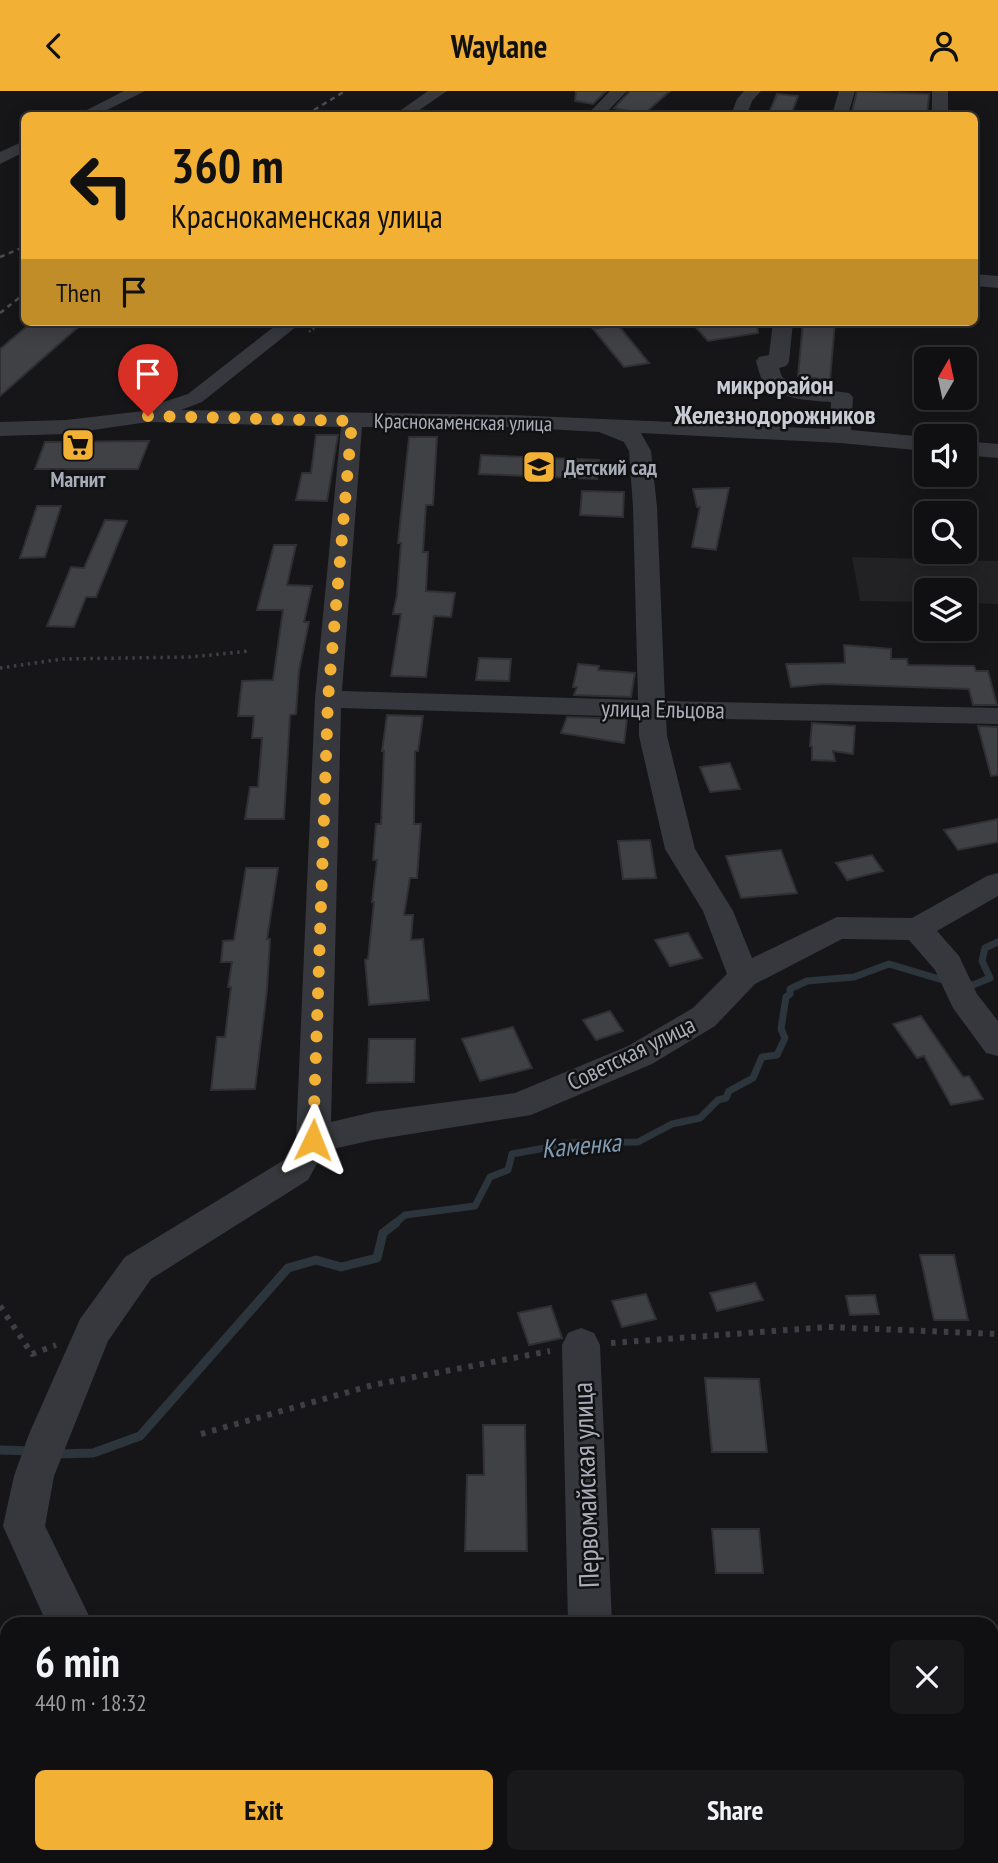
<!DOCTYPE html>
<meta charset="utf-8">
<style>
:root{--surface:#101012;--page:#19191b;--text:#f1f3f6;--muted:#9c9d9f;--line:#303032;--accent:#f2b134}
body{margin:0;font-family:"PT Sans Narrow",sans-serif;background:var(--page);color:var(--text);height:100vh;display:flex;flex-direction:column;font-size:26px;white-space:nowrap}
*{box-sizing:border-box;margin:0}
p{font-size:23px;color:var(--muted)}
.icon{flex:none;width:38px;height:38px;fill:none;stroke:currentColor;stroke-width:2;stroke-linecap:round;stroke-linejoin:round}
.map{position:relative;flex:1;overflow:hidden}
.sheet{position:absolute;left:0px;top:1526px;width:999px;height:247px;display:flex;flex-direction:column;background:var(--surface);border-radius:21px 21px 0 0;box-shadow:0 4px 18px #0003,0 0 0 2px var(--line)}
.sheet>*{flex:none}
.banner{position:absolute;left:21px;top:21px;width:957px;height:214px;border-radius:10px;box-shadow:0 4px 18px #0003,0 0 0 2px var(--line);background:#f2b134;color:#111;overflow:hidden}
.needle{width:46px;rotate:9deg}
.buttons{position:absolute;left:914px;top:256px;display:grid;gap:14px}
.buttons a{display:grid;place-items:center;width:63px;height:63px;border-radius:10px;background:var(--surface);box-shadow:0 4px 18px #0003,0 0 0 2px var(--line);font-size:35px}
.pin{position:absolute;display:grid;place-items:center;width:60px;height:60px;color:#fff;margin:-72px -30px;border-radius:50% 50% 50% 0;rotate:-45deg;box-shadow:0 0 7px #0007}
.pin .icon{rotate:45deg}
.me{position:absolute;width:77px;margin:-38px;rotate:2deg;stroke-linejoin:round;filter:drop-shadow(0 0 5px #0008)}
.turn{display:flex;align-items:center;gap:24px;height:147px;padding:0 35px;font-size:32px}
.turn .icon{width:91px;height:91px;stroke-width:2.5}
.turn b{display:block;font-size:49px;line-height:60px}
.then{display:flex;align-items:center;height:66px;padding:0 35px;background:#0003;gap:14px;font-size:26px}
.round{display:grid;place-items:center;flex:none;width:74px;height:74px;border-radius:10px;background:var(--page)}
.summary{display:flex;align-items:center;justify-content:space-between;height:119px;padding:0 35px}
h1{font-size:42px;font-weight:800;line-height:52px}
.primary-button{display:flex;gap:14px;margin-top:auto;padding:14px 35px}
.primary-button a{flex:1;height:80px;border-radius:10px;background:var(--accent);color:#111;font-size:28px;font-weight:800;line-height:80px;text-align:center}
.primary-button a+a{background:var(--page);color:var(--text)}
header{display:flex;justify-content:space-between;align-items:center;height:91px;padding:0 35px;background:var(--accent);color:#111;font-size:32px;font-weight:800}
.map>svg:first-child{display:block}
</style>
<header><svg class="icon" aria-label="back" viewBox="0 0 24 24"><path d="M15 5l-7 7 7 7"/></svg>Waylane<svg class="icon" aria-label="person" viewBox="0 0 24 24"><circle cx="12" cy="8" r="4"/><path d="M4 21q1-7 8-7t8 7"/></svg></header>
<div class="map">
<svg width="998" height="1772" viewBox="0 0 998 1772">
<rect width="100%" height="100%" fill="#161618"/>
<polygon fill="#222225" points="852,466 998,470 998,513 964,512 964,499 926,499 926,511 860,510"/>
<g fill="none" stroke-linecap="round" stroke-linejoin="round">
<g stroke="#2c353c" stroke-width="7">
<polyline points="965,893 973,894 990,887 982,870 985,857 998,851"/>
<polyline points="393,1134 405,1124 475,1115 490,1086 508,1079 512,1063 572,1052 638,1051 672,1033 700,1027 718,1009 726,1007 729,1000 753,987 762,966 777,964 785,947 781,938 786,906 790,903 790,898 807,890 854,886 889,873 946,890"/>
</g>
<g stroke="#2c353c" stroke-width="9">
<polyline points="0,1359 33,1360"/>
<polyline points="55,1363 93,1362 140,1345 288,1177 316,1169 341,1176 377,1167 383,1142 396,1132"/>
</g>
</g>
<g fill="#404145" stroke="#303034" stroke-width="2">
<polygon points="576,0 606,0 593,13 575,10"/>
<polygon points="630,0 670,0 644,23 614,17"/>
<polygon points="857,0 929,3 927,24 877,21 876,24 851,24"/>
<polygon points="777,3 798,5 791,24 769,22"/>
<polygon points="32,231 84,231 0,305 0,258"/>
<polygon points="691,231 757,231 758,242 708,250"/>
<polygon points="803,231 835,231 830,289 798,285"/>
<polygon points="618,234 649,272 624,276 593,238"/>
<polygon points="316,344 338,344 327,410 296,409 302,382 311,382"/>
<polygon points="409,346 437,346 433,414 426,414 423,461 428,461 426,500 455,502 451,526 434,525 426,586 391,585 401,523 393,523 397,504 401,452 398,452"/>
<polygon points="149,350 138,378 35,378 45,351"/>
<polygon points="481,364 599,369 597,388 479,383"/>
<polygon points="729,397 716,459 692,456 700,416 697,416 693,398"/>
<polygon points="582,400 624,401 623,426 580,424"/>
<polygon points="37,415 61,415 45,466 20,467"/>
<polygon points="105,429 127,430 96,506 86,506 74,536 47,535 71,476 84,477"/>
<polygon points="274,454 296,454 287,494 312,495 304,531 309,531 299,580 296,623 290,624 284,728 245,728 250,696 258,696 262,647 252,647 254,625 238,625 242,590 273,589 283,519 257,519"/>
<polygon points="844,554 891,558 891,568 907,568 908,574 974,575 976,580 988,580 997,614 973,614 969,598 825,593 791,596 786,573 845,572"/>
<polygon points="479,567 511,568 509,590 476,589"/>
<polygon points="578,573 599,575 598,579 635,582 631,606 574,604 577,596 573,596"/>
<polygon points="387,624 423,625 418,660 415,660 414,733 421,733 417,787 410,787 404,824 413,824 411,849 423,848 429,909 369,914 365,869 368,868 374,811 372,811 377,769 373,769 376,733 381,733 384,660 382,660"/>
<polygon points="567,626 627,628 624,652 561,642"/>
<polygon points="812,632 855,635 853,663 833,660 835,670 812,669 812,655 810,655"/>
<polygon points="978,635 998,636 998,684 991,685"/>
<polygon points="730,672 740,698 710,701 700,676"/>
<polygon points="998,728 998,751 958,759 944,739"/>
<polygon points="650,749 656,787 623,788 618,750"/>
<polygon points="781,759 797,802 741,807 726,765"/>
<polygon points="872,764 883,780 847,789 836,772"/>
<polygon points="246,777 278,777 267,848 270,848 267,899 255,998 211,999 217,946 225,946 231,896 228,896 232,871 221,871 223,850 234,849"/>
<polygon points="688,842 702,867 670,875 655,849"/>
<polygon points="610,920 623,940 596,949 583,929"/>
<polygon points="921,925 963,986 969,985 983,1008 951,1014 924,965 917,967 893,933"/>
<polygon points="513,936 532,977 480,990 462,948"/>
<polygon points="369,948 415,948 414,991 367,992"/>
<polygon points="920,1164 954,1164 968,1229 934,1229"/>
<polygon points="755,1192 763,1209 717,1220 710,1202"/>
<polygon points="646,1203 656,1228 622,1236 612,1210"/>
<polygon points="875,1204 879,1223 850,1224 846,1205"/>
<polygon points="551,1215 562,1247 529,1254 518,1222"/>
<polygon points="705,1287 759,1288 767,1361 712,1361"/>
<polygon points="483,1334 525,1334 527,1460 465,1460 467,1384 484,1384"/>
<polygon points="712,1438 759,1438 763,1482 716,1482"/>
</g>
<g fill="none" stroke-linecap="round" stroke-linejoin="round">
<polyline stroke="#3d3f44" stroke-width="2.5" stroke-dasharray="2 2.5" stroke-linecap="butt" points="309,241 323,231"/>
<polyline stroke="#3d3f44" stroke-width="3.5" stroke-dasharray="2.5 4.5" stroke-linecap="butt" points="0,577 63,568 191,566 250,560"/>
<g stroke="#3d3f44" stroke-width="6" stroke-dasharray="4.5 7" stroke-linecap="butt">
<polyline points="0,1215 32,1263 56,1254"/>
<polyline points="611,1252 828,1236 998,1243"/>
<polyline points="201,1343 373,1294 550,1260"/>
</g>
<g fill="#37383d" fill-rule="evenodd">
<polygon points="124,0 145,0 97,24 77,24"/>
<polygon points="428,0 447,0 412,24 394,24"/>
<polygon points="610,0 627,0 604,24 587,24"/>
<polygon points="744,0 761,0 752,10 747,24 731,24 737,8"/>
<polygon points="839,0 855,0 848,24 832,24"/>
<rect x="932" y="0" width="16" height="24"/>
<polygon points="24,50 24,61 0,73 0,61"/>
<polygon points="975,183 998,185 998,197 975,195"/>
<path d="M 280,231 L 302,231 L 202,311 L 181,319 L 511,324 L 830,338 L 831,311 C 813,310 774,308 763,291 C 760,285 758,277 756,270 L 759,266 L 769,264 L 773,231 L 793,231 L 789,271 L 786,275 L 779,277 L 782,286 L 802,296 L 849,302 L 853,306 L 851,339 L 926,346 L 926,360 L 840,352 L 641,342 L 651,360 L 657,416 L 665,610 L 998,617 L 998,633 L 666,627 L 667,645 L 695,758 L 733,820 L 752,867 L 837,826 L 912,827 L 987,785 L 998,782 L 998,805 L 937,840 L 959,865 L 977,903 L 998,930 L 998,965 L 986,962 L 953,917 L 935,879 L 909,849 L 842,848 L 755,893 L 715,935 L 652,973 L 531,1024 L 373,1049 L 324,1060 L 308,1089 L 151,1188 L 108,1250 L 54,1385 L 45,1435 L 93,1533 L 47,1533 L 3,1435 L 14,1385 L 29,1343 L 80,1228 L 125,1166 L 284,1069 L 296,1048 L 315,608 L 341,336 L 148,331 L 66,343 L 0,345 L 0,331 L 66,329 L 152,319 L 154,314 L 188,303 ZM 362,336 L 511,336 L 599,341 L 624,351 L 629,360 L 633,416 L 638,609 L 342,600 ZM 341,617 L 639,626 L 639,645 L 665,758 L 703,820 L 727,883 L 693,917 L 628,955 L 515,1002 L 373,1021 L 331,1031 Z"/>
<polygon points="964,350 998,353 998,367 964,364"/>
<polygon points="581,1237 594,1242 600,1254 612,1533 568,1533 562,1254 568,1242"/>
<polygon points="94,1766 141,1766 142,1772 94,1772"/>
<polygon points="574,1766 621,1766 623,1772 575,1772"/>
</g>
<g stroke="#4a4c52" stroke-width="2.5" stroke-dasharray="5 4.5" stroke-linecap="butt">
<polyline points="306,24 345,0"/>
<polyline points="0,166 24,156"/>
<polyline points="0,222 24,203"/>
</g>
</g>
<g fill="none" stroke-linecap="round" stroke-linejoin="round">
<polyline stroke="#f2b134" stroke-width="12" stroke-dasharray="0 21.6" points="148,325 352,330 328,608 313,1049"/>
</g>
<defs>
<symbol id="supermarket-square" viewBox="-11 -11 22 22"><rect x="-9" y="-9" width="18" height="18" rx="4" fill="#f2b134" stroke="#111113"/><path d="M-6-5.5h2.5l.6 2H6L4.5 2H-2.5L-4.4-4H-6ZM-1.5 3.2a1.3 1.3 0 1 0 .1 0ZM3 3.2a1.3 1.3 0 1 0 .1 0Z" fill="#111"/></symbol>
<symbol id="school-square" viewBox="-11 -11 22 22"><rect x="-9" y="-9" width="18" height="18" rx="4" fill="#f2b134" stroke="#111113"/><path d="M0-5L7-2L0 1L-7-2ZM-4 1L0 2.5L4 1V4Q0 6-4 4Z" fill="#111"/></symbol>
</defs>
<g fill-rule="evenodd">
<use href="#supermarket-square" x="59" y="335" width="38" height="38"/>
<use href="#school-square" x="520" y="357" width="38" height="38"/>
</g>
<g text-anchor="middle" dominant-baseline="central" stroke-width="5" stroke-linejoin="round" paint-order="stroke">
<g font-size="21" fill="#a8adb8" stroke="#111113">
<text transform="translate(463 331) rotate(1)">Краснокаменская улица</text>
</g>
<g font-size="21" font-weight="bold" fill="#a8adb8" stroke="#111113" text-anchor="start">
<text x="564" y="376">Детский сад</text>
<text x="78" y="388" text-anchor="middle">Магнит</text>
</g>
<g font-size="24" fill="#a8adb8" stroke="#111113">
<text transform="translate(663 618) rotate(1)">улица Ельцова</text>
<text transform="translate(631 962) rotate(-26)">Советская улица</text>
</g>
<g font-size="26" font-weight="bold" fill="#c9ccd4" stroke="#111113">
<text x="775" y="293">микрорайон<tspan x="775" dy="30">Железнодорожников</tspan></text>
</g>
<g font-size="26" font-style="italic" fill="#7f9bb3" stroke="#111113">
<text transform="translate(581 1054) rotate(-5)">Каменка</text>
</g>
<g font-size="28" fill="#a8adb8" stroke="#111113">
<text transform="translate(585 1394) rotate(-92)">Первомайская улица</text>
</g>
</g>
</svg>
<div class="buttons">
<a><svg class="needle" viewBox="-14 -14 28 28"><path d="M0-13l5 13h-10z" fill="#e53935"/><path d="M0 13l5-13h-10z" fill="#9c9d9f"/></svg></a>
<a><svg class="icon" aria-label="sound" viewBox="0 0 24 24"><path d="M4 9h4l5-4v14l-5-4H4zM17 9q2 3 0 6"/></svg></a>
<a><svg class="icon" aria-label="search" viewBox="0 0 24 24"><circle cx="10" cy="10" r="6"/><path d="M15 15l6 6"/></svg></a>
<a><svg class="icon" aria-label="layers" viewBox="0 0 24 24"><path d="M12 4l9 5-9 5-9-5zM3 14l9 5 9-5"/></svg></a>
</div>
<div class="pin" style="left:148px;top:325px;background:#d93025"><svg class="icon" aria-label="arrive" viewBox="0 0 24 24"><path d="M6 21V4h12l-3 4 3 4H6"/></svg></div>
<svg class="me" style="left:313px;top:1049px" viewBox="-20 -20 40 40"><path d="M0-17L14 15 0 8-14 15z" fill="#f2b134" stroke="#fff" stroke-width="4"/></svg>
<div class="banner">
<div class="turn"><svg class="icon" aria-label="left" viewBox="0 0 24 24"><path d="M17 20v-9H6M10 6l-5 5 5 5"/></svg><div><b>360 m</b>Краснокаменская улица</div></div>
<div class="then">Then<svg class="icon" aria-label="arrive" viewBox="0 0 24 24"><path d="M6 21V4h12l-3 4 3 4H6"/></svg></div>
</div>
<section class="sheet">
<div class="summary"><div><h1>6 min</h1><p>440 m · 18:32</p></div><a class="round"><svg class="icon" aria-label="close" viewBox="0 0 24 24"><path d="M6 6l12 12M18 6L6 18"/></svg></a></div>
<div class="primary-button"><a>Exit</a><a>Share</a></div>
</section>
</div>
